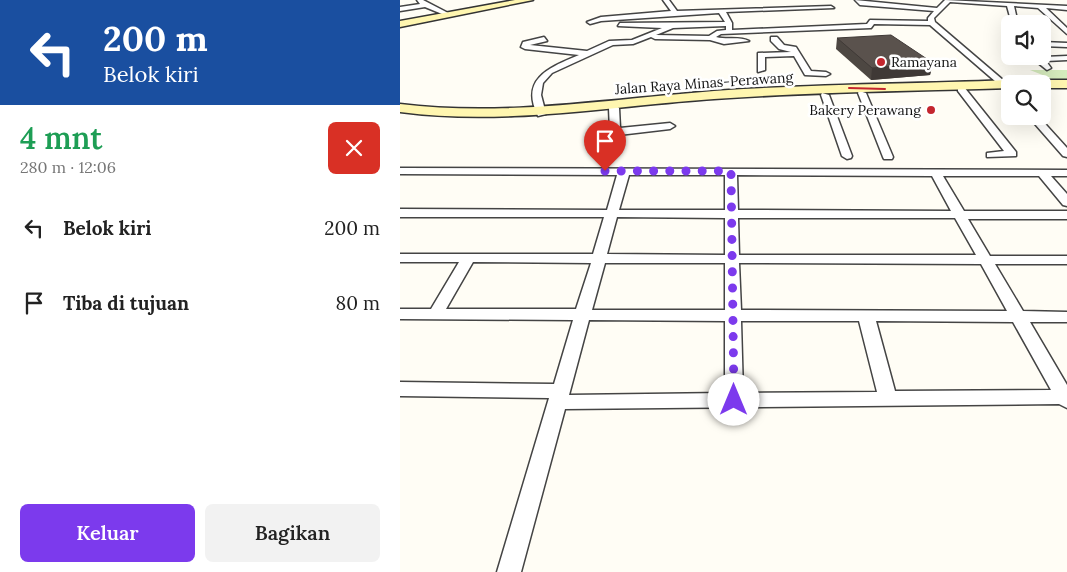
<!DOCTYPE html>
<html lang="id">
<meta charset="utf-8">
<style>
:root{--surface:#fff;--page:#f2f2f2;--text:#222;--muted:#767676;--accent:#7c3aed}
body{margin:0;font-family:Lora,serif;background:var(--page);color:var(--text);height:100vh;display:flex;flex-direction:column;font-size:19px;white-space:nowrap}
*{box-sizing:border-box;margin:0}
p{font-size:16px;color:var(--muted)}
.icon{flex:none;width:28px;height:28px;fill:none;stroke:currentColor;stroke-width:2;stroke-linecap:round;stroke-linejoin:round}
.map{position:relative;flex:1;overflow:hidden}
.drawer{display:flex;flex-direction:column;background:var(--surface);width:400px}
.drawer>*{flex:none}
.banner{background:#1a4fa0;color:#fff;overflow:hidden}
.buttons{position:absolute;left:601px;top:15px;display:grid;gap:10px}
.buttons a{display:grid;place-items:center;width:50px;height:50px;border-radius:8px;background:var(--surface);box-shadow:0 5px 20px #0002;font-size:25px}
.pin{position:absolute;display:grid;place-items:center;width:42px;height:42px;color:#fff;margin:-51px -21px;border-radius:50% 50% 50% 0;rotate:-45deg;box-shadow:0 0 5px #0007}
.pin .icon{rotate:45deg}
.me{position:absolute;width:55px;margin:-28px;rotate:0deg;stroke-linejoin:round;filter:drop-shadow(0 0 4px #0008)}
.turn{display:flex;align-items:center;gap:18px;height:105px;padding:0 20px;font-size:22px}
.turn .icon{width:65px;height:65px;stroke-width:2.5}
.turn b{display:block;font-size:35px;line-height:42px}
.round{display:grid;place-items:center;flex:none;width:52px;height:52px;border-radius:8px;background:var(--page)}
.overview{display:flex;align-items:center;justify-content:space-between;height:85px;padding:0 20px}
h1{font-size:30px;font-weight:600;line-height:38px;color:#1e9e55}
.cta{display:flex;gap:10px;margin-top:auto;padding:10px 20px}
.cta a{flex:1;height:58px;border-radius:8px;background:var(--accent);color:#fff;font-size:20px;font-weight:600;line-height:58px;text-align:center}
.cta a+a{background:var(--page);color:var(--text)}
ul{padding:0;list-style:none}
li{display:flex;align-items:center;gap:15px;height:75px;padding:0 20px}
li div{flex:1}
li b{display:block;font-size:19px}
li em{font-style:normal}
main{display:flex;flex:1;min-height:0}
.map>svg:first-child{display:block}
</style>
<main>
<section class="drawer">
<div class="banner">
<div class="turn"><svg class="icon" aria-label="left" viewBox="0 0 24 24"><path d="M17 20v-9H6M10 6l-5 5 5 5"/></svg><div><b>200 m</b>Belok kiri</div></div>
</div>
<div class="overview"><div><h1>4 mnt</h1><p>280 m · 12:06</p></div><a class="round" style="background:#d93025;color:#fff"><svg class="icon" aria-label="close" viewBox="0 0 24 24"><path d="M6 6l12 12M18 6L6 18"/></svg></a></div>
<ul>
<li><svg class="icon" aria-label="left" viewBox="0 0 24 24"><path d="M17 20v-9H6M10 6l-5 5 5 5"/></svg><div><b>Belok kiri</b></div><em>200 m</em></li>
<li><svg class="icon" aria-label="arrive" viewBox="0 0 24 24"><path d="M6 21V4h12l-3 4 3 4H6"/></svg><div><b>Tiba di tujuan</b></div><em>80 m</em></li>
</ul>
<div class="cta"><a>Keluar</a><a>Bagikan</a></div>
</section>
<div class="map">
<svg width="667" height="572" viewBox="0 0 667 572">
<rect width="100%" height="100%" fill="#fffdf5"/>
<polygon fill="#d5ebbd" points="630,70 667,70 667,85 648,85 650,78"/>
<g fill="none" stroke-linecap="round" stroke-linejoin="round">
<defs>
<g id="street">
<polygon points="17,0 23,0 52,15 47,16 25,7 0,11 0,7 20,4"/>
<path d="M 263,0 L 269,0 L 277,11 L 431,6 L 434,8 L 326,12 L 332,23 L 332,30 L 467,24 L 470,20 L 528,21 L 528,18 L 534,11 L 460,5 L 455,0 L 537,8 L 545,0 L 667,6 L 667,10 L 646,8 L 667,28 L 667,34 L 638,8 L 614,6 L 618,24 L 612,24 L 607,6 L 550,2 L 534,18 L 535,22 L 610,86 L 610,94 L 530,25 L 474,24 L 471,28 L 321,34 L 316,37 C 327,40 340,36 349,41 L 324,44 L 310,40 L 255,39 L 251,37 L 233,44 L 213,45 L 152,73 L 143,83 L 141,95 L 146,114 L 138,116 C 119,78 151,67 179,55 L 125,49 L 121,47 L 123,42 L 144,37 L 147,41 L 130,45 L 187,51 L 209,41 L 232,40 L 262,28 L 218,26 L 220,23 L 325,22 L 319,13 L 201,21 L 190,24 L 187,22 L 201,17 L 271,11 ZM 326,26 L 326,30 L 317,31 L 309,36 L 256,35 L 273,28 Z"/>
<polygon points="371,37 377,37 384,45 396,47 411,71 426,72 430,74 426,76 405,75 394,56 365,57 365,70 358,72 358,53 391,52 379,49 371,41"/>
<polygon points="642,42 667,43 667,47 642,46"/>
<polygon points="667,56 667,60 646,61 651,68 647,70 637,62 644,57"/>
<polygon points="558,87 564,87 616,152 616,156 587,157 587,153 604,151 558,91"/>
<polygon points="459,91 466,93 493,157 492,159 484,159 483,157 458,93"/>
<polygon points="422,93 429,95 452,156 451,158 447,159 442,156 421,95"/>
<polygon points="214,105 219,108 220,128 270,123 275,126 270,129 219,135 212,157 211,159 203,159 202,157 210,132 209,108"/>
<polygon points="628,116 638,116 667,148 667,157 663,156"/>
<path d="M 0,168 L 667,170 L 667,176 L 651,176 L 667,194 L 667,206 L 663,205 L 639,176 L 543,176 L 564,211 L 667,211 L 667,219 L 568,219 L 590,256 L 667,256 L 667,264 L 595,264 L 623,311 L 667,312 L 667,322 L 630,322 L 667,385 L 667,408 L 659,404 L 165,409 L 121,572 L 97,572 L 149,398 L 0,396 L 0,382 L 154,384 L 173,320 L 0,319 L 0,309 L 31,309 L 59,262 L 0,262 L 0,254 L 193,254 L 204,217 L 0,217 L 0,209 L 207,210 L 217,175 L 0,174 ZM 229,175 L 325,175 L 325,210 L 219,210 ZM 337,175 L 532,176 L 551,211 L 338,210 ZM 217,217 L 325,218 L 325,255 L 207,254 ZM 338,218 L 555,218 L 576,255 L 339,255 ZM 73,262 L 191,263 L 176,309 L 46,309 ZM 205,263 L 325,263 L 325,310 L 192,310 ZM 339,263 L 581,264 L 607,311 L 341,310 ZM 189,320 L 325,321 L 325,393 L 169,395 ZM 341,321 L 459,321 L 477,392 L 343,393 ZM 476,321 L 613,322 L 651,390 L 495,391 Z"/>
</g>
<g id="secondary">
<polygon points="115,0 133,0 0,27 0,21"/>
<path d="M 610,80 L 616,84 L 610,84 L 610,88 C 512,91 412,92 314,99 C 211,106 104,126 0,112 L 0,104 C 104,117 211,99 314,91 C 412,84 512,84 610,80 Z"/>
<polygon points="642,80 667,80 667,88 642,88 642,84 636,84"/>
</g>
</defs>
<use href="#street" stroke="#444" stroke-width="3"/>
<use href="#secondary" stroke="#333" stroke-width="3"/>
<use href="#street" fill="#fff" fill-rule="evenodd"/>
<use href="#secondary" fill="#fff6b0" fill-rule="evenodd"/>
<polyline stroke="#c4262e" stroke-width="2" points="449,88 485,89"/>
</g>
<polygon fill="#4d4742" points="437,38 533,63 530,75 471,80 436,49"/>
<polygon fill="#3f3936" points="533,63 530,75 471,80 472,68"/>
<polygon fill="#5a524d" stroke="#3f3936" points="491,35 533,63 472,68 437,38"/>
<g fill="none" stroke-linecap="round" stroke-linejoin="round">
<polyline stroke="#7c3aed" stroke-width="9" stroke-dasharray="0 16.2" points="205,171 331,171 334,400"/>
</g>
<g fill="#c4262e" stroke="#fff" stroke-width="2">
<circle cx="481" cy="62" r="5"/>
<circle cx="531" cy="110" r="5"/>
</g>
<g text-anchor="middle" dominant-baseline="central" stroke-width="5" stroke-linejoin="round" paint-order="stroke">
<g font-size="14" fill="#111" stroke="#fff" text-anchor="start">
<text x="491" y="62">Ramayana</text>
<text x="521" y="110" text-anchor="end">Bakery Perawang</text>
</g>
<g font-size="14" fill="#111" stroke="#fff">
<text transform="translate(304 83) rotate(-4)">Jalan Raya Minas-Perawang</text>
</g>
</g>
</svg>
<div class="buttons">
<a><svg class="icon" aria-label="sound" viewBox="0 0 24 24"><path d="M4 9h4l5-4v14l-5-4H4zM17 9q2 3 0 6"/></svg></a>
<a><svg class="icon" aria-label="search" viewBox="0 0 24 24"><circle cx="10" cy="10" r="6"/><path d="M15 15l6 6"/></svg></a>
</div>
<div class="pin" style="left:205px;top:171px;background:#d93025"><svg class="icon" aria-label="arrive" viewBox="0 0 24 24"><path d="M6 21V4h12l-3 4 3 4H6"/></svg></div>
<svg class="me" style="left:334px;top:400px" viewBox="-20 -20 40 40"><circle r="19" fill="#fff"/><path d="M0-13L10 11 0 6-10 11z" fill="#7c3aed"/></svg>
</div>
</main>
